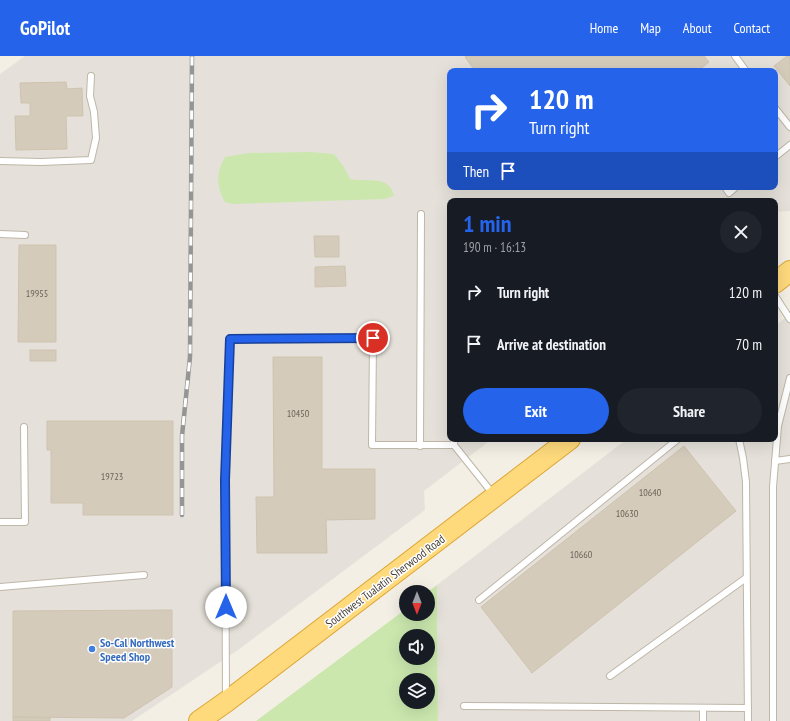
<!DOCTYPE html>
<meta charset="utf-8">
<style>
:root{--surface:#171b24;--page:#20242c;--text:#f1f3f6;--muted:#9ea1a6;--accent:#2563eb}
body{margin:0;font-family:"PT Sans Narrow",sans-serif;background:var(--page);color:var(--text);height:100vh;display:flex;flex-direction:column;font-size:15px;white-space:nowrap}
*{box-sizing:border-box;margin:0}
p{font-size:13px;color:var(--muted)}
.icon{flex:none;width:22px;height:22px;fill:none;stroke:currentColor;stroke-width:2;stroke-linecap:round;stroke-linejoin:round}
.map{position:relative;flex:1;overflow:hidden}
.drawer{position:absolute;left:447px;top:142px;width:331px;height:244px;display:flex;flex-direction:column;background:var(--surface);border-radius:8px;box-shadow:0 4px 16px #0002}
.drawer>*{flex:none}
.guide{position:absolute;left:447px;top:12px;width:331px;height:122px;border-radius:8px;box-shadow:0 4px 16px #0002;background:#2563eb;color:#fff;overflow:hidden}
.needle{width:26px;rotate:180deg}
.controls{position:absolute;left:399px;top:529px;display:grid;gap:8px}
.controls a{display:grid;place-items:center;width:36px;height:36px;border-radius:50%;background:var(--surface);box-shadow:0 4px 16px #0002;font-size:20px}
.pin{position:absolute;display:grid;place-items:center;width:34px;height:34px;color:#fff;margin:-17px;border:2px solid #fff;border-radius:50%;box-shadow:0 1px 4px #0007}
.me{position:absolute;width:44px;margin:-22px;rotate:0deg;stroke-linejoin:round;filter:drop-shadow(0 0 3px #0008)}
.turn{display:flex;align-items:center;gap:14px;height:84px;padding:0 16px;font-size:18px}
.turn .icon{width:52px;height:52px;stroke-width:2.5}
.turn b{display:block;font-size:28px;line-height:34px}
.then{display:flex;align-items:center;height:38px;padding:0 16px;background:#0003;gap:8px;font-size:15px}
.round{display:grid;place-items:center;flex:none;width:42px;height:42px;border-radius:21px;background:var(--page)}
.overview{display:flex;align-items:center;justify-content:space-between;height:68px;padding:0 16px}
h1{font-size:24px;font-weight:800;line-height:30px;color:var(--accent)}
.cta{display:flex;gap:8px;margin-top:auto;padding:8px 16px}
.cta a{flex:1;height:46px;border-radius:24px;background:var(--accent);color:#fff;font-size:16px;font-weight:800;line-height:46px;text-align:center}
.cta a+a{background:var(--page);color:var(--text)}
ul{padding:0;list-style:none}
li{display:flex;align-items:center;gap:12px;height:52px;padding:0 16px}
li div{flex:1}
li b{display:block;font-size:15px}
li em{font-style:normal}
header{display:flex;align-items:center;gap:24px;box-sizing:border-box;height:56px;padding:0 20px;background:var(--accent);color:#fff}
header strong{font-size:19px}
nav{display:flex;gap:22px;margin-inline-start:auto;font-size:14px}
.map>svg:first-child{display:block}
</style>
<header>
<strong>GoPilot</strong>
<nav><a>Home</a><a>Map</a><a>About</a><a>Contact</a></nav>
</header>
<div class="map">
<svg width="790" height="665" viewBox="0 0 790 665">
<rect width="100%" height="100%" fill="#f3efe5"/>
<g fill="#e5e1da" fill-rule="evenodd">
<path d="M 25,0 L 790,0 L 790,155 L 775,156 L 775,145 L 450,145 L 450,383 L 492,383 L 424,435 L 425,454 L 238,594 L 132,665 L 0,665 L 0,18 ZM 450,15 L 775,15 L 775,131 L 450,131 Z"/>
<polygon points="790,258 790,665 438,665 437,529 627,383 775,383 775,270"/>
</g>
<g fill="#cbe7ae" fill-rule="evenodd">
<path d="M 310,96 L 334,98 L 344,111 L 350,123 C 367,126 390,119 394,140 L 384,143 L 233,148 L 225,146 C 216,132 216,115 225,101 L 248,97 Z"/>
<path d="M 437,529 L 438,665 L 256,665 L 406,553 L 406,558 L 428,558 L 428,536 ZM 406,580 L 428,580 L 428,602 L 406,602 ZM 406,624 L 428,624 L 428,646 L 406,646 Z"/>
</g>
<g fill="#d4cbbb" stroke="#cfc3ae">
<polygon points="466,0 704,0 709,6 698,15 475,15 465,1"/>
<polygon points="787,0 790,0 790,30 774,10"/>
<polygon points="66,26 67,33 82,32 83,60 66,60 67,93 16,94 15,60 30,60 30,47 21,47 20,27"/>
<polygon points="314,180 339,180 339,201 315,201"/>
<polygon points="19,189 56,189 56,286 18,286"/>
<polygon points="345,210 346,230 315,231 315,211"/>
<rect x="30" y="294" width="26" height="11"/>
<polygon points="273,301 322,301 322,413 375,413 375,463 326,464 327,497 257,497 256,441 274,441"/>
<polygon points="47,365 173,365 173,459 83,459 83,447 51,447 51,394 47,394"/>
<polygon points="684,390 736,455 532,617 481,551"/>
<polygon points="172,554 172,631 124,662 13,661 13,555"/>
<polygon points="13,661 50,662 50,665 13,665"/>
</g>
<g fill="none" stroke-linecap="round" stroke-linejoin="round">
<defs>
<g id="service">
<polyline points="735,0 746,15"/>
<polyline points="775,52 790,71"/>
<polyline points="775,101 790,89"/>
<polyline points="0,105 41,106 91,104 96,82 94,56 90,40 91,20"/>
<polyline points="725,131 729,137 736,131"/>
<polyline points="0,178 25,179"/>
<polyline points="775,240 790,263"/>
<polyline points="454,383 454,389 493,438"/>
<polyline points="739,383 743,402 746,426 748,665"/>
<polyline points="420,390 421,158"/>
<polyline points="775,405 790,403"/>
<polyline points="0,466 25,466 24,371"/>
<polyline points="0,531 144,519"/>
<polyline points="479,544 678,383"/>
<polyline points="610,620 746,522"/>
<polyline points="226,640 225,424 230,283 373,282 372,389 454,389"/>
<polyline points="464,650 748,652"/>
<polyline points="703,665 703,652"/>
<polyline points="773,665 773,431 778,370 790,322"/>
</g>
<g id="trunk">
<polyline points="775,227 790,215"/>
<polyline points="199,665 226,646 570,383"/>
</g>
</defs>
<use href="#service" stroke="#beb7a8" stroke-width="8"/>
<use href="#trunk" stroke="#dda635" stroke-width="22"/>
<use href="#service" stroke="#fff" stroke-width="6"/>
<use href="#trunk" stroke="#feda7c" stroke-width="20"/>
<defs>
<polyline id="rail" points="182,459 182,380 190,301 192,0"/>
</defs>
<use href="#rail" stroke="#959595" stroke-width="4.5"/>
<use href="#rail" stroke="#fff" stroke-width="3" stroke-dasharray="9" stroke-linecap="butt"/>
</g>
<g fill="none" stroke-linecap="round" stroke-linejoin="round">
<defs>
<polyline id="route" points="226,551 225,424 230,283 373,282"/>
</defs>
<use href="#route" stroke="#184099" stroke-width="10"/>
<use href="#route" stroke="#2563eb" stroke-width="7"/>
</g>
<circle fill="#3f7fe0" stroke="#fff" stroke-width="1.5" cx="92" cy="593" r="4"/>
<g text-anchor="middle" dominant-baseline="central" stroke-width="3" stroke-linejoin="round" paint-order="stroke">
<g font-size="10" fill="#696256">
<text x="37" y="237">19955</text>
<text x="298" y="357">10450</text>
<text x="112" y="420">19723</text>
<text x="650" y="436">10640</text>
<text x="627" y="457">10630</text>
<text x="581" y="498">10660</text>
</g>
<g font-size="12" fill="#453f35" stroke="#fff">
<text transform="translate(385 525) rotate(-37)">Southwest Tualatin Sherwood Road</text>
</g>
<g font-size="12" font-weight="bold" fill="#366cbe" stroke="#fff" text-anchor="start">
<text x="100" y="586">So-Cal Northwest<tspan x="100" dy="14">Speed Shop</tspan></text>
</g>
</g>
</svg>
<div class="controls">
<a><svg class="needle" viewBox="-14 -14 28 28"><path d="M0-13l5 13h-10z" fill="#e53935"/><path d="M0 13l5-13h-10z" fill="#9ea1a6"/></svg></a>
<a><svg class="icon" aria-label="sound" viewBox="0 0 24 24"><path d="M4 9h4l5-4v14l-5-4H4zM17 9q2 3 0 6"/></svg></a>
<a><svg class="icon" aria-label="layers" viewBox="0 0 24 24"><path d="M12 4l9 5-9 5-9-5zM3 14l9 5 9-5"/></svg></a>
</div>
<div class="pin" style="left:373px;top:282px;background:#d93025"><svg class="icon" aria-label="arrive" viewBox="0 0 24 24"><path d="M6 21V4h12l-3 4 3 4H6"/></svg></div>
<svg class="me" style="left:226px;top:551px" viewBox="-20 -20 40 40"><circle r="19" fill="#fff"/><path d="M0-13L10 11 0 6-10 11z" fill="#2563eb"/></svg>
<div class="guide">
<div class="turn"><svg class="icon" aria-label="right" viewBox="0 0 24 24"><path d="M7 20v-9h11M14 6l5 5-5 5"/></svg><div><b>120 m</b>Turn right</div></div>
<div class="then">Then<svg class="icon" aria-label="arrive" viewBox="0 0 24 24"><path d="M6 21V4h12l-3 4 3 4H6"/></svg></div>
</div>
<section class="drawer">
<div class="overview"><div><h1>1 min</h1><p>190 m · 16:13</p></div><a class="round"><svg class="icon" aria-label="close" viewBox="0 0 24 24"><path d="M6 6l12 12M18 6L6 18"/></svg></a></div>
<ul>
<li><svg class="icon" aria-label="right" viewBox="0 0 24 24"><path d="M7 20v-9h11M14 6l5 5-5 5"/></svg><div><b>Turn right</b></div><em>120 m</em></li>
<li><svg class="icon" aria-label="arrive" viewBox="0 0 24 24"><path d="M6 21V4h12l-3 4 3 4H6"/></svg><div><b>Arrive at destination</b></div><em>70 m</em></li>
</ul>
<div class="cta"><a>Exit</a><a>Share</a></div>
</section>
</div>
